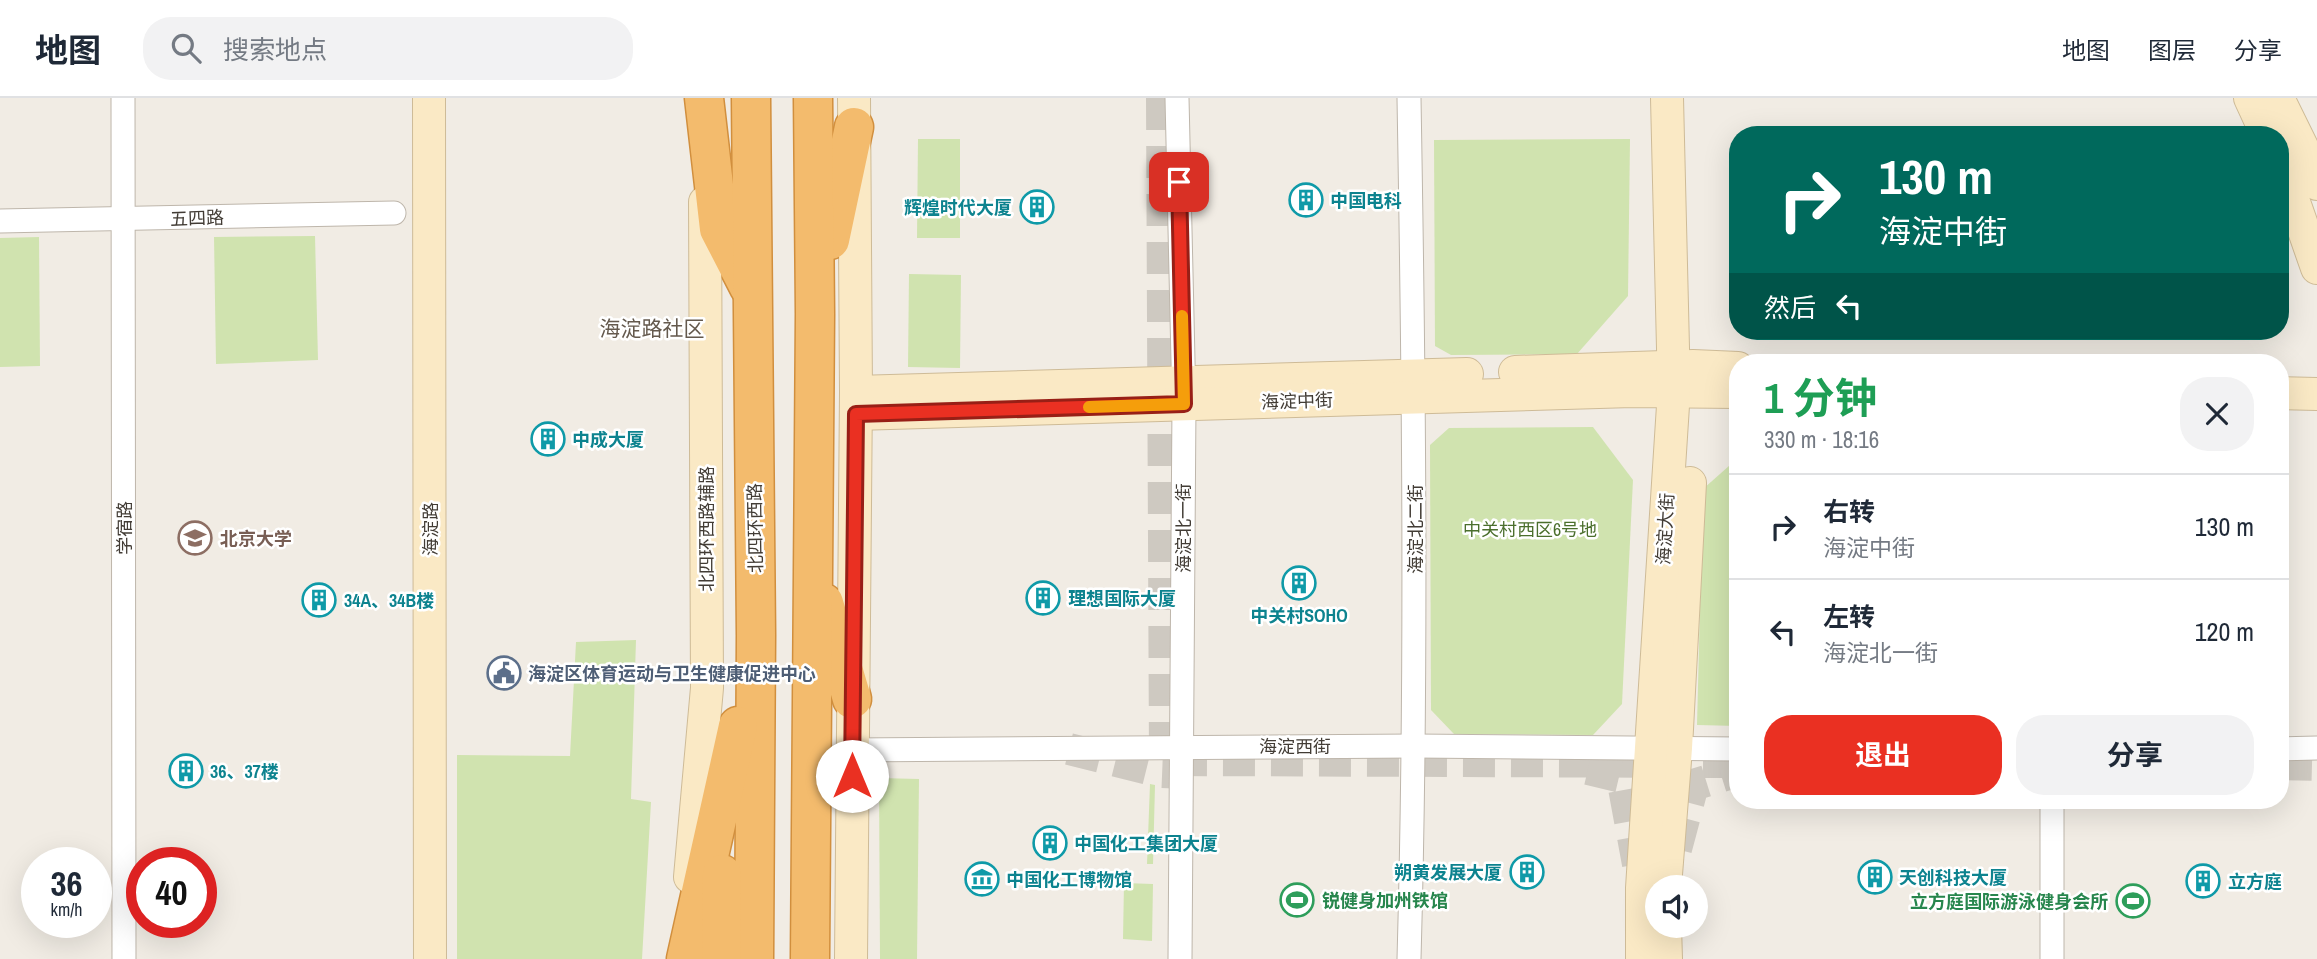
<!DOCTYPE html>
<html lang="zh">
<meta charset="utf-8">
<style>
:root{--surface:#fff;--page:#f2f2f3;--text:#1f2937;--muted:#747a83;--line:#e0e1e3;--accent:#ea3022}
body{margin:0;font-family:"Archivo Narrow","Noto Sans SC",sans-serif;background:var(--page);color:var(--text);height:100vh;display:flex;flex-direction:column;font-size:26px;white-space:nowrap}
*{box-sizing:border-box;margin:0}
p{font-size:23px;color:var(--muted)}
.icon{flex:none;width:38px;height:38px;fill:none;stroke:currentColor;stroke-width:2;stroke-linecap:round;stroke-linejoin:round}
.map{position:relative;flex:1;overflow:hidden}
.side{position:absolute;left:1729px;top:256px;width:560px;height:455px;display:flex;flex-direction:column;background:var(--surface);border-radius:28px;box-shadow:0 7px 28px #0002}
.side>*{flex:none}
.top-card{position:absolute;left:1729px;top:28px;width:560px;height:214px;border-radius:28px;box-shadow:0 7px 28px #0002;background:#00695c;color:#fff;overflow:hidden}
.buttons{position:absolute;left:1645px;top:777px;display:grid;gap:14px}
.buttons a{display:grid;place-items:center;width:63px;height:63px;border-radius:50%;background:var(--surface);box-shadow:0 7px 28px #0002;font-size:35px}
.speed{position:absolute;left:21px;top:749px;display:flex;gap:14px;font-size:35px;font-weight:700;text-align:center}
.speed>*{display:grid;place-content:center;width:91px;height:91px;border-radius:50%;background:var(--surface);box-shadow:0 7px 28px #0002;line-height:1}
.speed small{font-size:18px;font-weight:400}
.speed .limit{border:10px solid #d22;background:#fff;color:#111}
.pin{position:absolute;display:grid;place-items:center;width:60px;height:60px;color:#fff;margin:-30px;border-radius:14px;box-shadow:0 4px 10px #0006}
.me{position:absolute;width:77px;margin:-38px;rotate:0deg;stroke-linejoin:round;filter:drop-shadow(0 0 5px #0008)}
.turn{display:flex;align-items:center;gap:24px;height:147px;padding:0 35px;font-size:32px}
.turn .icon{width:91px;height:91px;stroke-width:2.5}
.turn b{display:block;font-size:49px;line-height:60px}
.then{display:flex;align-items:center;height:66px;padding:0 35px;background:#0003;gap:14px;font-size:26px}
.round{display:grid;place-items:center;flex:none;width:74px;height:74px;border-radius:28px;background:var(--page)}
.head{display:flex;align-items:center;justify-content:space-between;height:119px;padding:0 35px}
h1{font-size:42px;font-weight:700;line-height:52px;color:#1e9e55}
.button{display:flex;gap:14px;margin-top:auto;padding:14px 35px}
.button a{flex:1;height:80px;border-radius:28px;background:var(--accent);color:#fff;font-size:28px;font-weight:700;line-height:80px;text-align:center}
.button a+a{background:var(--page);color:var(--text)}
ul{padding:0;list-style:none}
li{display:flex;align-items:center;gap:21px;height:105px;padding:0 35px;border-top:2px solid var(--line)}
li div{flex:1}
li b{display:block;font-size:26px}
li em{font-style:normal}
header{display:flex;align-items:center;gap:42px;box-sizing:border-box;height:98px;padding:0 35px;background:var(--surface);border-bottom:2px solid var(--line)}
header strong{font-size:33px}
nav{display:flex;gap:38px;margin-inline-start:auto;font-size:24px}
.search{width:490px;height:63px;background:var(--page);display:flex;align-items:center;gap:18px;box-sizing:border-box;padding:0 24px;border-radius:28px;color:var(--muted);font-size:26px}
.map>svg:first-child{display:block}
</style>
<header>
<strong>地图</strong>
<div class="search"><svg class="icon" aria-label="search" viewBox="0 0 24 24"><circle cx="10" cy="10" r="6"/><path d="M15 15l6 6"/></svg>搜索地点</div>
<nav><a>地图</a><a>图层</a><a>分享</a></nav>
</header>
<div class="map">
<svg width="2317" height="861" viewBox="0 0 2317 861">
<rect width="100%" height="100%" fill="#f1ece4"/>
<g fill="#d0e3af">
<polygon points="918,41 960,41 960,140 917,140"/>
<polygon points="1630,41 1628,198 1577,256 1451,257 1435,248 1434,42"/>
<polygon points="315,138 318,262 216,266 214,139"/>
<polygon points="39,139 40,268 0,269 0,140"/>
<polygon points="909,176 961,177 960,270 908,269"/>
<polygon points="1593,329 1633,382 1622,606 1593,637 1454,636 1431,612 1430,347 1449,330"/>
<polygon points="1738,360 1738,628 1697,627 1703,391"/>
<polygon points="636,542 631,701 651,704 642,861 457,861 457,657 570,658 576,544"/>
<polygon points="879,680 919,681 917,861 880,861"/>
<polygon points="1150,686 1155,687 1153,766 1147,766"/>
<polygon points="1124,785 1153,786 1152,843 1123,841"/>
</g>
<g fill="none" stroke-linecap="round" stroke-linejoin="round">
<g stroke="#cec9c1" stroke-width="32" stroke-dasharray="32 16" stroke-linecap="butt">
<polyline points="1162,0 1165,662 1738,664"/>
<polyline points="1069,651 1161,674 1186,675"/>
<polyline points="2280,666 2317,667"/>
<polyline points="1588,671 1622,679 1638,766"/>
<polyline points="1676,751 1693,687 1738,673"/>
</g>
<defs>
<g id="street">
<polyline points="123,0 124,861"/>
<polyline points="1177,0 1184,306 1180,861"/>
<path d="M 1409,0 C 1414,287 1417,574 1409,861"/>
<polyline points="0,123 394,115"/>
<polyline points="2280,651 2317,650"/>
<polyline points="852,652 1415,648 1738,651"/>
<polyline points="2052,702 2052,861"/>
</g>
<g id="secondary">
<polyline points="429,0 430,861"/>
<polyline points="2250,0 2267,37"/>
<polyline points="2278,0 2310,65 2317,86"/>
<polyline points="2280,64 2317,170"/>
<polyline points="1515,274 1693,268 1738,270"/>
<polyline points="856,294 1467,276"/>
<polyline points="2280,295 2317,296"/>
<polyline points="856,316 1632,293 1738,294"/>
<polyline points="690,779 707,590 705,104"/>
<polyline points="1665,789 1676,650 1690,385"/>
<polyline points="1665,828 1666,861"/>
<polyline points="851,861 856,294 854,0"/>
<polyline points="1642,861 1642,790 1674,292 1667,0"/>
</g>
<g id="highway">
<polyline points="704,0 719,131 749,189"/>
<polyline points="751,0 756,537 754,861"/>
<polyline points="830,142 854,29"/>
<polyline points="824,505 852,601"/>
<polyline points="686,861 738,628"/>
<polyline points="721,861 722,776"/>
<polyline points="810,861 815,216 813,0"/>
</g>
</defs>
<use href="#street" stroke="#beb6ab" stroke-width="25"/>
<use href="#secondary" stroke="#cebb97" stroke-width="34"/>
<use href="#highway" stroke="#d18f3e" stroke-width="41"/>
<use href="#street" stroke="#fff" stroke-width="23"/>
<use href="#secondary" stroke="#fae9c5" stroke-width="32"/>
<use href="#highway" stroke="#f3bb6d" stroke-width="38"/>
</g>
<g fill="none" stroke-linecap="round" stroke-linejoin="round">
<defs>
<polyline id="route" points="852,678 856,316 1184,306 1179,84"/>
</defs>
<use href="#route" stroke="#981f16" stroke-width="18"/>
<use href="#route" stroke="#ea3022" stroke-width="12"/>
<polyline stroke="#f59e0b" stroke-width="12" points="1089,309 1184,306 1182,218"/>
</g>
<defs>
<symbol id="building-ring" viewBox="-11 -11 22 22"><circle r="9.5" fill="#fff" stroke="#0f9aa8" stroke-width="1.5"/><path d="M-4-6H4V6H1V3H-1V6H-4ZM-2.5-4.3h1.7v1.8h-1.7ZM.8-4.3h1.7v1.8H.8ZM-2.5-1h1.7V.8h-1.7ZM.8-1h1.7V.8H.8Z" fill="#0f9aa8"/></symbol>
<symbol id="university-ring" viewBox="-11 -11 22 22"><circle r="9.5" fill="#fff" stroke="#8d6e63" stroke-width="1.5"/><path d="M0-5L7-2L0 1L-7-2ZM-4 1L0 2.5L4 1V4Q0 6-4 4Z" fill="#8d6e63"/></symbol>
<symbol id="civic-ring" viewBox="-11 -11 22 22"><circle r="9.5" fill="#fff" stroke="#5c6f8a" stroke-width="1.5"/><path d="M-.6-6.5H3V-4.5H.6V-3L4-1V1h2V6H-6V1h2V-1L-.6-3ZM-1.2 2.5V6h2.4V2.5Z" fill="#5c6f8a"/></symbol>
<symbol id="museum-ring" viewBox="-11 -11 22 22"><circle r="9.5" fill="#fff" stroke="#0f9aa8" stroke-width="1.5"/><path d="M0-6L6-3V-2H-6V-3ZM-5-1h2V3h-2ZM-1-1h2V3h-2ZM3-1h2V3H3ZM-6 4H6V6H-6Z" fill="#0f9aa8"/></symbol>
<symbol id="stadium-ring" viewBox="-11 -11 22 22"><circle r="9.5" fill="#fff" stroke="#2e9e5b" stroke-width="1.5"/><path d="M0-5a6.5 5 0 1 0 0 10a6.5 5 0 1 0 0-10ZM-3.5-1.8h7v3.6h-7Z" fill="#2e9e5b"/></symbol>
</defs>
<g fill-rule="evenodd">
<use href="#building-ring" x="1287" y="83" width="38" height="38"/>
<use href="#building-ring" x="1018" y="90" width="38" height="38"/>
<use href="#building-ring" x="529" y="322" width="38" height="38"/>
<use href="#university-ring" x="176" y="421" width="38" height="38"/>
<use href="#building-ring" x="1280" y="466" width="38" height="38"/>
<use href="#building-ring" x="1024" y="481" width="38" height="38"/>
<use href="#building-ring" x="300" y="483" width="38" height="38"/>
<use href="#civic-ring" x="485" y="556" width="38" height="38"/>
<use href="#building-ring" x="167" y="654" width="38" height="38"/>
<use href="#building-ring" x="1031" y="726" width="38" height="38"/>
<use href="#building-ring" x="1508" y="755" width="38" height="38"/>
<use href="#building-ring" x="1856" y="760" width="38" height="38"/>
<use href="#museum-ring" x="963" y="762" width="38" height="38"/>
<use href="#building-ring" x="2184" y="764" width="38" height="38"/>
<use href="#stadium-ring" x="1278" y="783" width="38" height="38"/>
<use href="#stadium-ring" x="2114" y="784" width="38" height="38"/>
</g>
<g text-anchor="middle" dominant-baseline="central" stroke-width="5" stroke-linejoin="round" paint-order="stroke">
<g font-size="18" font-weight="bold" fill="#0d838f" stroke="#fff" text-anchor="start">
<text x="1330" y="102">中国电科</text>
<text x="1012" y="109" text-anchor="end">辉煌时代大厦</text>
<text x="572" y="341">中成大厦</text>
<text x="1068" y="500">理想国际大厦</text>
<text x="344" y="502">34A、34B楼</text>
<text x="1299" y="517" text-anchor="middle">中关村SOHO</text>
<text x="210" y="673">36、37楼</text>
<text x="1074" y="745">中国化工集团大厦</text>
<text x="1502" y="774" text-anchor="end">朔黄发展大厦</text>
<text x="1899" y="779">天创科技大厦</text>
<text x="1006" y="781">中国化工博物馆</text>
<text x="2228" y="783">立方庭</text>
</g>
<g font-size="18" fill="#423c35" stroke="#fff">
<text transform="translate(197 120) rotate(-2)">五四路</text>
<text transform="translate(1297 303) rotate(-2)">海淀中街</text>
<text transform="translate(124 430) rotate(-90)">学宿路</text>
<text transform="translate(755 430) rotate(-91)">北四环西路</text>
<text transform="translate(1183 430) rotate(-90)">海淀北一街</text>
<text transform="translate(430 431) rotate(-90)">海淀路</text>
<text transform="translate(706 431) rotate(-90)">北四环西路辅路</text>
<text transform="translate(1415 431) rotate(-90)">海淀北二街</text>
<text transform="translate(1665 431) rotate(-87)">海淀大街</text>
<text x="1295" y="648">海淀西街</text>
</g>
<g font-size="18" fill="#4b6f2d" stroke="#fff">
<text x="1530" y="431">中关村西区6号地</text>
</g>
<g font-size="18" font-weight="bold" fill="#785e54" stroke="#fff" text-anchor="start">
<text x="220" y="440">北京大学</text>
</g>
<g font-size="18" font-weight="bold" fill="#4e5e75" stroke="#fff" text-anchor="start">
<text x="528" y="575">海淀区体育运动与卫生健康促进中心</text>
</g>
<g font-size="18" font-weight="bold" fill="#27864d" stroke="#fff" text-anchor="start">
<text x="1322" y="802">锐健身加州铁馆</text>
<text x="2108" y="803" text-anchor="end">立方庭国际游泳健身会所</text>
</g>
<g font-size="21" fill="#64594d" stroke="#fff">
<text x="652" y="230">海淀路社区</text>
</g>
</g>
</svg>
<div class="buttons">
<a><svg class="icon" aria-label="sound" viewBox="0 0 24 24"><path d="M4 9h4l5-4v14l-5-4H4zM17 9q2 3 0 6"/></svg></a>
</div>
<div class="speed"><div>36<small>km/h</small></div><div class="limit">40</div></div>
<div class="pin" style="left:1179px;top:84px;background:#d93025"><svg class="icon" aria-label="arrive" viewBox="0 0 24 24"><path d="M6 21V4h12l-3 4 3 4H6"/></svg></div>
<svg class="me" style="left:852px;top:678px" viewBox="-20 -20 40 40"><circle r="19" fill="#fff"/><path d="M0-13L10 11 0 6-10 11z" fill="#ea3022"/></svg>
<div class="top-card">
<div class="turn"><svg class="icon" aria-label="right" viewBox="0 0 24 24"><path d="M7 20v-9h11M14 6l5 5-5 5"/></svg><div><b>130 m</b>海淀中街</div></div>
<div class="then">然后<svg class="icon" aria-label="left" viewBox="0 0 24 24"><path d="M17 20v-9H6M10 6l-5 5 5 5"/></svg></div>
</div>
<section class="side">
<div class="head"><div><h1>1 分钟</h1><p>330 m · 18:16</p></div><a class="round"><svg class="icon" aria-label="close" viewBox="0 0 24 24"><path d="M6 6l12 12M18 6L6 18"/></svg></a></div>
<ul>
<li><svg class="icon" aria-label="right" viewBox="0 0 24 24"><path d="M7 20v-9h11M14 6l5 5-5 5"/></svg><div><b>右转</b><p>海淀中街</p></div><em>130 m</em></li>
<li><svg class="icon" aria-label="left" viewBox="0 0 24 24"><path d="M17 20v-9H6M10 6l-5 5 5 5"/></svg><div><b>左转</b><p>海淀北一街</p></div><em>120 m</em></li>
</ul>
<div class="button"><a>退出</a><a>分享</a></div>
</section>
</div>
